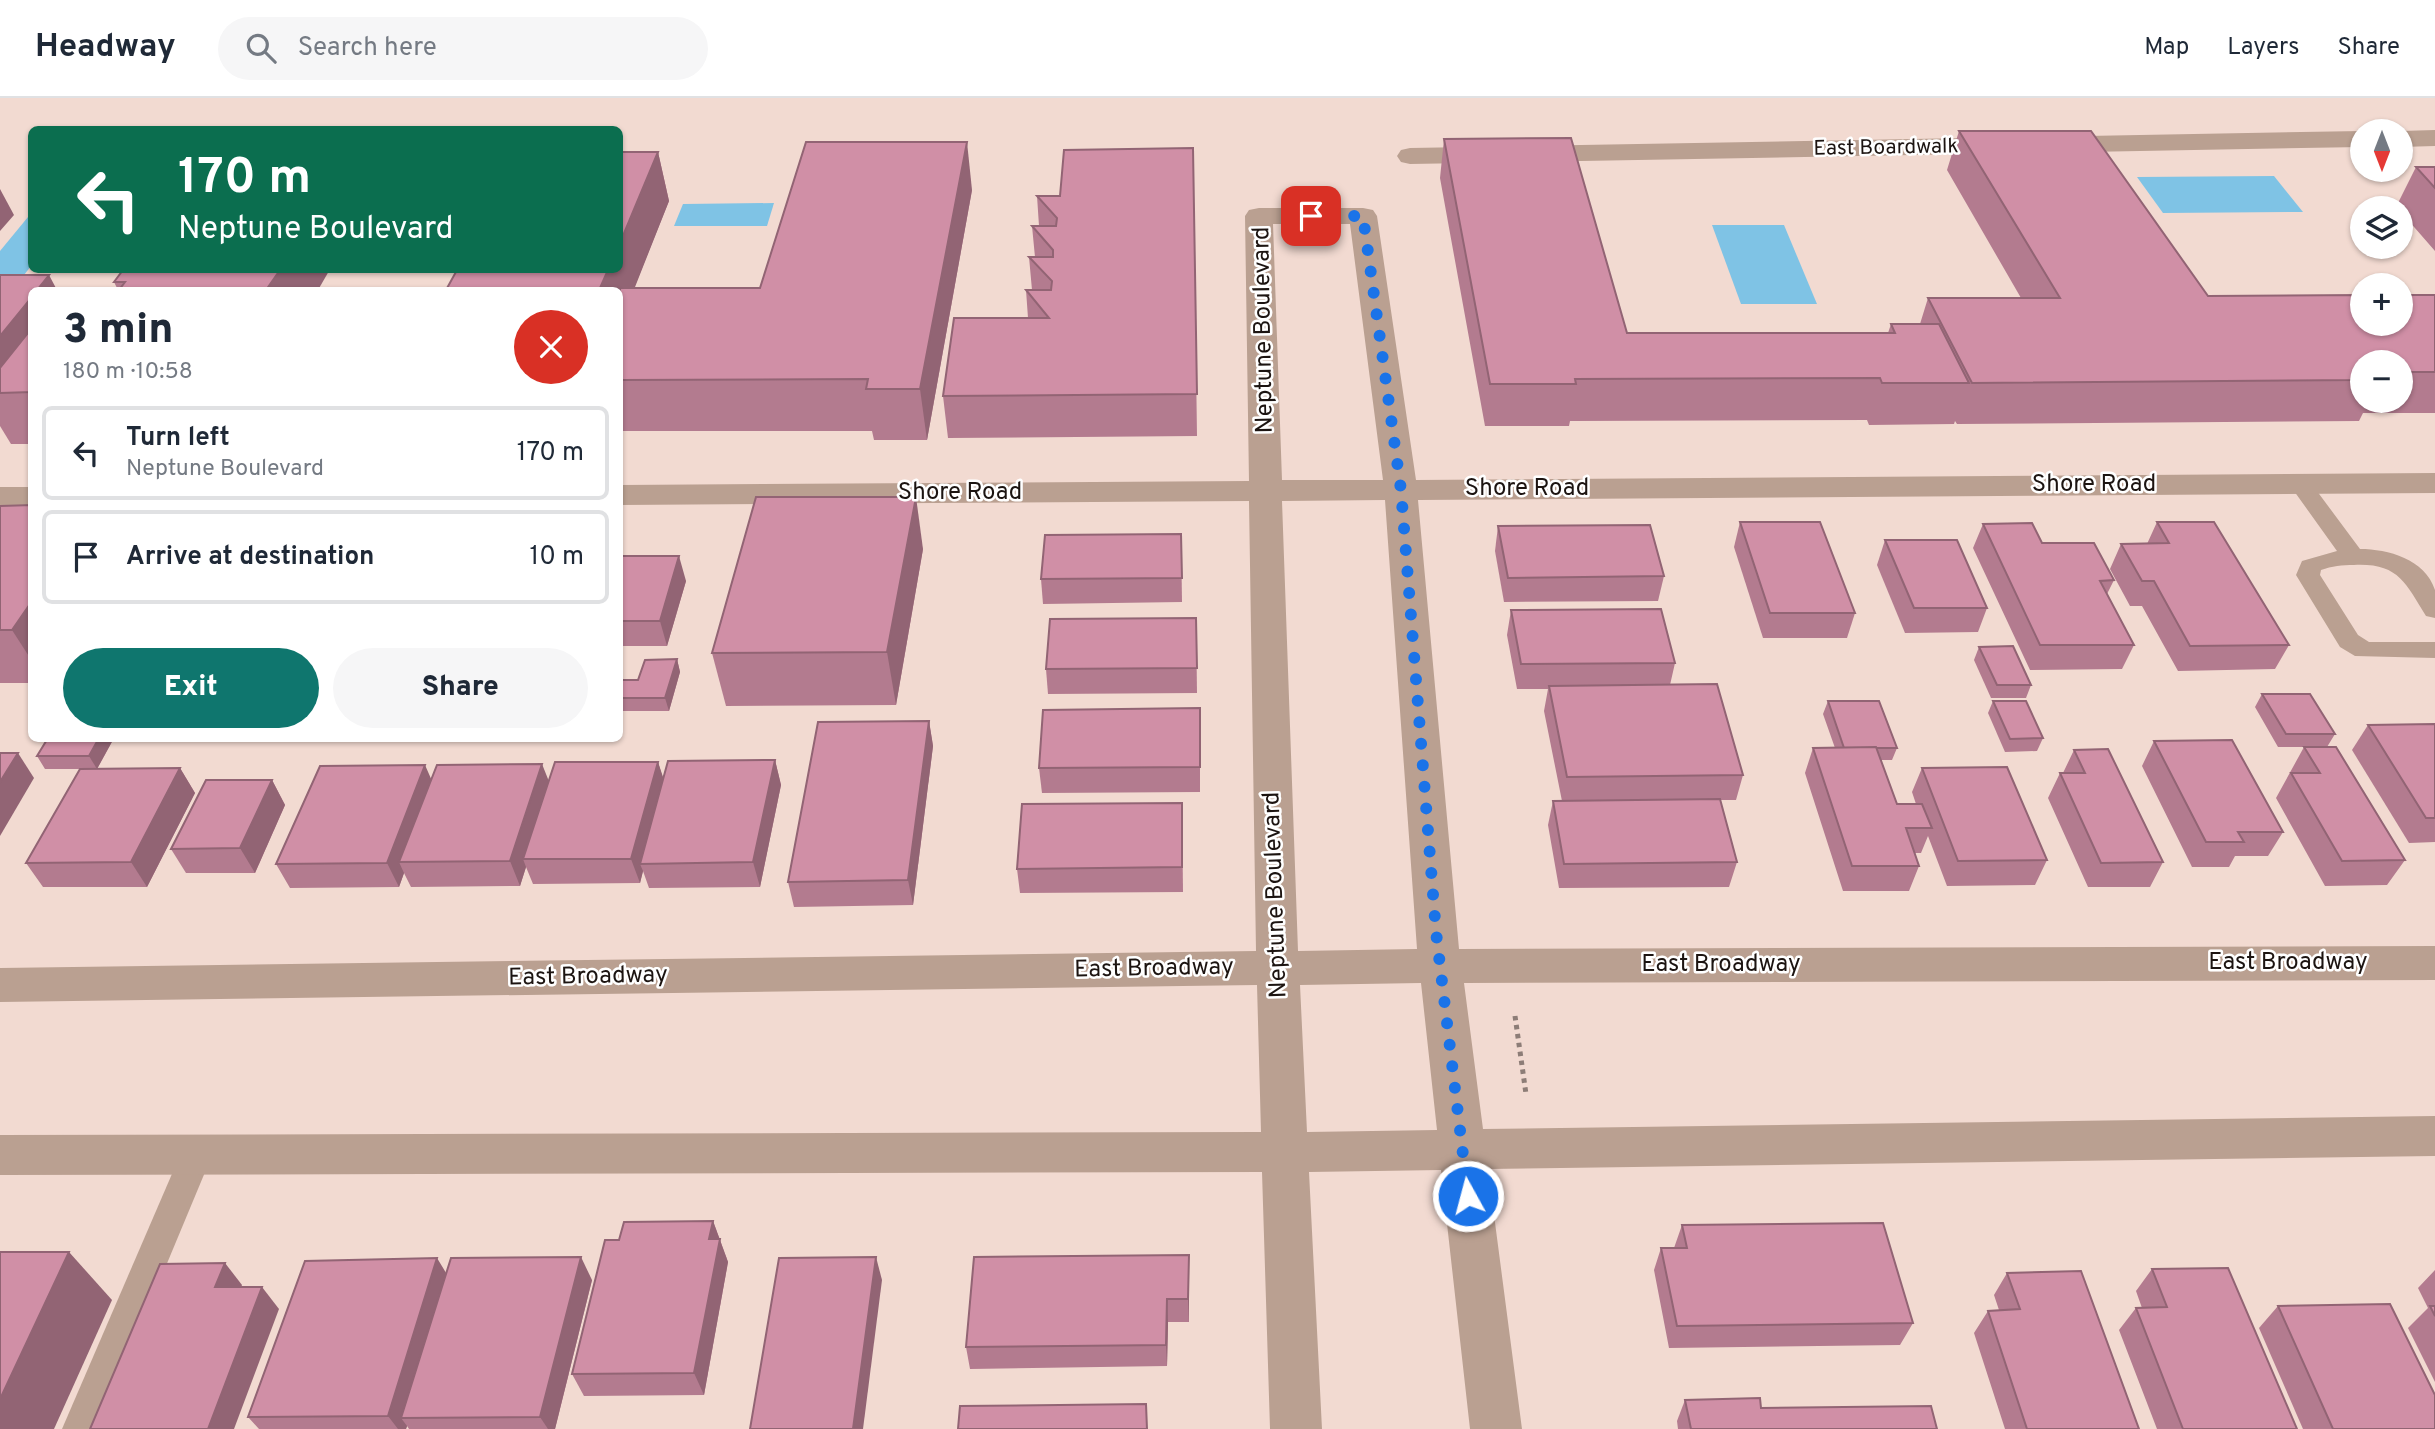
<!DOCTYPE html>
<meta charset="utf-8">
<style>
:root{--surface:#fff;--page:#f6f6f7;--text:#1f2937;--muted:#747a83;--line:#e0e1e3;--accent:#0f766e}
body{margin:0;font-family:Overpass,sans-serif;background:var(--page);color:var(--text);height:100vh;display:flex;flex-direction:column;font-size:26px;white-space:nowrap}
*{box-sizing:border-box;margin:0}
p{font-size:23px;color:var(--muted)}
.icon{flex:none;width:38px;height:38px;fill:none;stroke:currentColor;stroke-width:2;stroke-linecap:round;stroke-linejoin:round}
.map{position:relative;flex:1;overflow:hidden}
.drawer{position:absolute;left:28px;top:189px;width:595px;height:455px;display:flex;flex-direction:column;background:var(--surface);border-radius:10px;box-shadow:0 2px 5px #0004}
.drawer>*{flex:none}
.banner{position:absolute;left:28px;top:28px;width:595px;height:147px;border-radius:10px;box-shadow:0 2px 5px #0004;background:#0b6e4f;color:#fff;overflow:hidden}
.needle{width:46px;rotate:180deg}
.buttons{position:absolute;left:2350px;top:21px;display:grid;gap:14px}
.buttons a{display:grid;place-items:center;width:63px;height:63px;border-radius:50%;background:var(--surface);box-shadow:0 2px 5px #0004;font-size:35px}
.pin{position:absolute;display:grid;place-items:center;width:60px;height:60px;color:#fff;margin:-30px;border-radius:14px;box-shadow:0 4px 10px #0006}
.me{position:absolute;width:77px;margin:-38px;rotate:353deg;stroke-linejoin:round;filter:drop-shadow(0 0 5px #0008)}
.turn{display:flex;align-items:center;gap:24px;height:147px;padding:0 35px;font-size:32px}
.turn .icon{width:91px;height:91px;stroke-width:2.5}
.turn b{display:block;font-size:49px;line-height:60px}
.round{display:grid;place-items:center;flex:none;width:74px;height:74px;border-radius:37px;background:var(--page)}
.overview{display:flex;align-items:center;justify-content:space-between;height:119px;padding:0 35px}
h1{font-size:42px;font-weight:800;line-height:52px}
.primary-button{display:flex;gap:14px;margin-top:auto;padding:14px 35px}
.primary-button a{flex:1;height:80px;border-radius:42px;background:var(--accent);color:#fff;font-size:28px;font-weight:800;line-height:80px;text-align:center}
.primary-button a+a{background:var(--page);color:var(--text)}
ul{padding:0;list-style:none}
li{display:flex;align-items:center;gap:21px;height:94px;margin:0 14px 10px;padding:0 21px;border:4px solid var(--line);border-radius:10px}
li div{flex:1}
li b{display:block;font-size:26px}
li em{font-style:normal}
header{display:flex;align-items:center;gap:42px;box-sizing:border-box;height:98px;padding:0 35px;background:var(--surface);border-bottom:2px solid var(--line)}
header strong{font-size:33px}
nav{display:flex;gap:38px;margin-inline-start:auto;font-size:24px}
.search{width:490px;height:63px;background:var(--page);display:flex;align-items:center;gap:18px;box-sizing:border-box;padding:0 24px;border-radius:38px;color:var(--muted);font-size:26px}
.map>svg:first-child{display:block}
</style>
<header>
<strong>Headway</strong>
<div class="search"><svg class="icon" aria-label="search" viewBox="0 0 24 24"><circle cx="10" cy="10" r="6"/><path d="M15 15l6 6"/></svg>Search here</div>
<nav><a>Map</a><a>Layers</a><a>Share</a></nav>
</header>
<div class="map">
<svg width="2435" height="1331" viewBox="0 0 2435 1331">
<rect width="100%" height="100%" fill="#f2dad1"/>
<g fill="#7fc3e5">
<polygon points="2274,78 2303,114 2163,115 2137,79"/>
<polygon points="774,105 767,128 674,128 683,106"/>
<polygon points="28,119 31,119 31,168 24,177 0,178 0,153"/>
<polygon points="1712,127 1784,127 1817,206 1741,206"/>
</g>
<g fill="none" stroke-linecap="round" stroke-linejoin="round">
<polyline stroke="#8d7d77" stroke-width="5" stroke-dasharray="4.5 4.5" stroke-linecap="butt" points="1515,918 1526,996"/>
<g fill="#baa091" fill-rule="evenodd">
<path d="M 2300,379 L 2308,381 L 2360,451 C 2388,451 2425,461 2435,492 C 2435,500 2435,512 2435,520 L 2426,518 C 2405,484 2398,465 2354,467 C 2342,467 2332,468 2321,472 L 2320,477 L 2358,537 L 2369,544 L 2435,544 L 2435,560 L 2355,558 L 2340,549 L 2296,477 L 2302,463 L 2337,453 L 2289,386 Z"/>
<polygon points="197,1041 208,1045 213,1055 98,1331 62,1331 181,1055 186,1045"/>
</g>
<g fill="#baa091" fill-rule="evenodd">
<polygon points="2435,32 2435,48 2401,49 2401,33"/>
<polygon points="2362,33 2362,49 1410,66 1401,64 1397,58 1401,52 1410,50"/>
</g>
<g fill="#baa091" fill-rule="evenodd">
<path d="M 1259,110 L 1363,110 L 1373,112 L 1377,118 L 1416,382 L 2435,375 L 2435,395 L 1418,402 L 1459,851 L 2435,848 L 2435,882 L 1464,885 L 1483,1031 L 2435,1018 L 2435,1058 L 1488,1071 L 1522,1331 L 1470,1331 L 1441,1072 L 1309,1074 L 1322,1331 L 1270,1331 L 1262,1074 L 0,1077 L 0,1037 L 1261,1034 L 1257,887 L 0,904 L 0,870 L 1256,853 L 1249,403 L 620,407 L 620,387 L 1249,383 L 1245,118 L 1249,112 ZM 1273,126 L 1350,126 L 1383,382 L 1282,382 ZM 1385,402 L 1417,851 L 1298,853 L 1282,403 ZM 1421,885 L 1437,1032 L 1307,1034 L 1300,887 Z"/>
<rect x="0" y="389" width="32" height="20"/>
</g>
</g>
<g fill="#b37b8f" fill-rule="evenodd">
<path d="M 1959,33 L 2208,198 L 2435,197 L 2435,315 L 2363,315 L 2359,323 L 1957,326 L 1955,323 L 1954,326 L 1869,327 L 1867,322 L 1570,323 L 1569,328 L 1485,328 L 1440,80 L 1444,41 L 1627,235 L 1888,235 L 1891,226 L 1920,226 L 1928,200 L 2021,200 L 1947,72 ZM 2362,264 L 2401,264 L 2401,303 L 2362,303 Z"/>
<polygon points="1193,50 1197,338 948,340 943,298 1028,220 1026,192 1032,192 1029,159 1035,159 1032,128 1039,128 1037,98 1060,98"/>
<polygon points="658,54 669,103 634,190 760,190 972,92 927,342 874,342 872,333 620,333 620,192"/>
<polygon points="2416,69 2435,69 2435,153 2401,114 2401,110 2397,110 2396,109"/>
<polygon points="123,172 354,172 353,173 329,173 118,192 114,184"/>
<polygon points="0,177 32,192 32,346 11,346 0,328"/>
<polygon points="32,407 32,585 0,585 0,408"/>
<polygon points="1740,424 1855,515 1847,540 1763,540 1734,449"/>
<polygon points="2157,424 2289,547 2275,571 2178,573 2142,508 2130,508 2110,471 2121,446 2147,446"/>
<polygon points="1983,426 2042,445 2114,482 2107,496 2134,547 2122,571 2030,572 1973,450"/>
<polygon points="1498,428 1664,478 1658,503 1504,504 1495,453"/>
<polygon points="1181,436 1182,504 1043,506 1041,481"/>
<polygon points="1885,442 1987,510 1978,534 1905,535 1877,467"/>
<polygon points="923,451 896,607 726,608 712,555"/>
<polygon points="620,458 686,483 667,548 620,548"/>
<polygon points="1511,512 1675,565 1670,587 1743,677 1736,702 1720,702 1737,764 1729,789 1559,790 1548,727 1553,703 1562,703 1544,613 1548,591 1517,591 1507,537"/>
<polygon points="1196,520 1197,595 1048,596 1046,571"/>
<polygon points="1979,549 2031,587 2026,600 1991,600 1974,562"/>
<polygon points="677,561 680,574 669,613 620,613 620,587 638,582"/>
<polygon points="2262,596 2335,636 2327,649 2405,762 2387,787 2325,788 2276,700 2304,649 2278,649 2255,609"/>
<polygon points="1828,603 1897,650 1892,662 1881,662 1897,706 1916,706 1912,694 1922,670 2047,762 2035,787 1947,788 1928,738 1921,755 1915,755 1919,768 1909,793 1843,793 1805,675 1813,650 1835,650 1823,616"/>
<polygon points="1993,603 2043,640 2037,653 2005,654 1988,615"/>
<polygon points="1200,610 1200,694 1042,695 1039,670"/>
<polygon points="929,623 933,648 913,807 794,809 788,784"/>
<polygon points="2435,626 2435,744 2409,745 2352,652 2368,627"/>
<polygon points="114,640 97,671 180,670 195,695 147,789 43,789 26,765 80,671 45,671 37,658"/>
<polygon points="2154,643 2283,734 2268,758 2235,758 2229,769 2192,769 2142,668"/>
<polygon points="2074,652 2163,764 2150,789 2088,789 2048,700 2060,675 2063,675"/>
<polygon points="775,662 781,687 760,789 649,790 643,773 640,785 533,786 526,769 520,788 411,789 404,775 399,789 290,790 276,766 431,681 549,683 658,664 663,681"/>
<polygon points="272,682 285,707 255,775 186,775 171,751"/>
<polygon points="1182,705 1183,794 1020,795 1017,771"/>
<polygon points="713,1123 728,1164 704,1297 584,1298 572,1276 619,1142"/>
<polygon points="1682,1127 1913,1225 1900,1247 1669,1250 1654,1172 1661,1150 1674,1150"/>
<polygon points="2152,1171 2297,1331 2157,1331 2119,1232 2136,1210 2142,1210 2136,1193"/>
<polygon points="2435,1172 2435,1284 2408,1230 2428,1210 2418,1190"/>
<polygon points="2007,1175 2139,1331 2005,1331 1974,1235 1988,1213 1999,1212 1994,1197"/>
<polygon points="446,1176 592,1182 555,1331 409,1331 407,1328 406,1331 259,1331 248,1319"/>
<polygon points="1189,1179 1189,1224 1168,1224 1167,1268 970,1271 966,1249"/>
<polygon points="2278,1208 2435,1331 2303,1331 2259,1230"/>
<polygon points="1685,1302 1761,1310 1937,1331 1678,1331 1677,1323"/>
</g>
<g fill="#926474">
<polygon points="967,44 972,92 927,342 920,291"/>
<polygon points="658,54 669,103 620,227 600,190 608,172 620,172 620,145"/>
<polygon points="0,91 14,117 0,133"/>
<polygon points="280,172 329,172 329,173 318,192 266,192"/>
<polygon points="49,177 57,192 37,192"/>
<polygon points="32,199 32,284 0,295 0,238"/>
<polygon points="916,399 923,451 896,607 887,554"/>
<polygon points="679,458 686,483 667,548 660,523"/>
<polygon points="32,503 32,563 12,532"/>
<polygon points="677,561 680,574 669,613 665,600"/>
<polygon points="929,623 933,648 913,807 908,782"/>
<polygon points="99,640 114,640 97,671 89,658"/>
<polygon points="18,655 34,680 0,738 0,684"/>
<polygon points="775,662 781,687 760,789 753,764"/>
<polygon points="658,664 666,688 640,766 643,773 640,785 631,761"/>
<polygon points="542,666 552,691 523,761 526,769 520,788 510,763"/>
<polygon points="425,667 436,692 399,764 404,775 399,789 387,765"/>
<polygon points="180,670 195,695 147,789 131,764"/>
<polygon points="272,682 285,707 255,775 240,750"/>
<polygon points="713,1123 728,1164 704,1297 694,1275 709,1141"/>
<polygon points="69,1154 112,1202 54,1331 0,1331 0,1301"/>
<polygon points="1189,1157 1189,1224 1188,1201"/>
<polygon points="581,1159 592,1182 555,1331 548,1331 540,1319"/>
<polygon points="876,1159 882,1182 863,1331 853,1331"/>
<polygon points="437,1160 451,1183 401,1320 407,1328 406,1331 398,1331 388,1318"/>
<polygon points="225,1165 242,1187 233,1211 215,1189"/>
<polygon points="262,1189 279,1211 234,1331 208,1331"/>
<polygon points="1167,1201 1168,1224 1167,1268 1166,1247"/>
</g>
<g fill="#d08fa6" stroke="#926474" stroke-width="2">
<polygon points="1959,33 2091,33 2208,198 2362,197 2362,226 2401,226 2401,197 2435,197 2435,274 2401,274 2401,264 2362,264 2362,282 1972,285 1928,200 2060,200"/>
<polygon points="1571,40 1627,235 1895,235 1891,226 1939,226 1969,285 1882,285 1880,280 1575,281 1576,286 1490,286 1444,41"/>
<polygon points="806,44 967,44 920,291 866,291 868,281 620,282 620,192 446,192 457,172 608,172 600,190 760,190"/>
<polygon points="1193,50 1197,296 943,298 954,220 1049,220 1026,192 1051,192 1052,183 1029,159 1053,159 1053,152 1032,128 1056,128 1057,120 1037,98 1060,98 1064,52"/>
<polygon points="620,54 658,54 620,145"/>
<polygon points="2416,69 2435,69 2435,90"/>
<polygon points="123,172 280,172 266,192 119,192 125,184 114,184"/>
<polygon points="0,177 49,177 37,192 32,192 32,199 0,238"/>
<polygon points="32,230 32,294 0,295 0,270"/>
<polygon points="756,399 916,399 887,554 712,555"/>
<polygon points="32,407 32,503 12,532 0,532 0,408"/>
<polygon points="1740,424 1820,424 1855,515 1770,515"/>
<polygon points="2157,424 2214,424 2289,547 2190,548 2154,483 2142,483 2121,446 2169,445"/>
<polygon points="2032,425 2042,445 2094,445 2114,482 2100,483 2134,547 2040,547 1983,426"/>
<polygon points="1650,427 1664,478 1508,480 1498,428"/>
<polygon points="1181,436 1182,480 1041,481 1045,437"/>
<polygon points="1885,442 1957,442 1987,510 1914,510"/>
<polygon points="620,458 679,458 660,523 620,523"/>
<polygon points="1661,511 1675,565 1521,566 1511,512"/>
<polygon points="1196,520 1197,570 1046,571 1050,521"/>
<polygon points="2013,548 2031,587 1997,587 1979,549"/>
<polygon points="677,561 665,600 620,600 620,587 621,582 638,582 645,562"/>
<polygon points="1717,586 1743,677 1567,679 1549,588"/>
<polygon points="2262,596 2310,596 2335,636 2286,636"/>
<polygon points="1828,603 1879,603 1897,650 1844,650"/>
<polygon points="1993,603 2026,603 2043,640 2010,641"/>
<polygon points="1200,610 1200,669 1039,670 1043,612"/>
<polygon points="929,623 908,782 788,784 818,624"/>
<polygon points="2435,626 2435,720 2426,720 2368,627"/>
<polygon points="48,640 99,640 89,658 37,658"/>
<polygon points="2232,642 2283,734 2238,734 2244,744 2206,744 2154,643"/>
<polygon points="1876,649 1897,706 1922,706 1932,730 1906,730 1919,768 1852,768 1813,650"/>
<polygon points="2304,649 2336,649 2405,762 2342,763 2291,675 2320,675"/>
<polygon points="2108,651 2163,764 2101,765 2060,675 2085,675 2074,652"/>
<polygon points="0,655 18,655 0,684"/>
<polygon points="775,662 753,764 640,766 668,663"/>
<polygon points="555,664 658,664 631,761 523,761"/>
<polygon points="542,666 510,763 399,764 437,667"/>
<polygon points="425,667 387,765 276,766 320,668"/>
<polygon points="2007,669 2047,762 1958,763 1922,670"/>
<polygon points="180,670 131,764 26,765 80,671"/>
<polygon points="206,682 272,682 240,750 171,751"/>
<polygon points="1720,701 1737,764 1564,766 1553,703"/>
<polygon points="1182,705 1182,769 1017,771 1022,706"/>
<polygon points="713,1123 709,1141 720,1141 694,1275 572,1276 605,1142 619,1142 624,1124"/>
<polygon points="1883,1125 1913,1225 1677,1228 1661,1150 1687,1150 1682,1127"/>
<polygon points="0,1154 69,1154 0,1301"/>
<polygon points="1189,1157 1188,1201 1167,1201 1166,1247 966,1249 974,1159"/>
<polygon points="581,1159 540,1319 401,1320 451,1160"/>
<polygon points="876,1159 853,1331 750,1331 779,1160"/>
<polygon points="437,1160 388,1318 248,1319 305,1163"/>
<polygon points="225,1165 215,1189 262,1189 208,1331 90,1331 160,1166"/>
<polygon points="2228,1170 2297,1331 2183,1331 2136,1210 2167,1209 2152,1171"/>
<polygon points="2081,1173 2139,1331 2027,1331 1988,1213 2020,1211 2007,1175"/>
<polygon points="2390,1206 2435,1297 2435,1331 2333,1331 2278,1208"/>
<polygon points="2430,1208 2435,1208 2435,1218"/>
<polygon points="1760,1300 1761,1310 1931,1308 1937,1331 1691,1331 1685,1302"/>
<polygon points="1146,1306 1147,1331 958,1331 960,1308"/>
</g>
<g fill="none" stroke-linecap="round" stroke-linejoin="round">
<polyline stroke="#1a73e8" stroke-width="12" stroke-dasharray="0 21.6" points="1311,118 1363,118 1401,392 1436,834 1468,1098"/>
</g>
<g text-anchor="middle" dominant-baseline="central" stroke-width="5" stroke-linejoin="round" paint-order="stroke">
<g font-size="21" fill="#1c1411" stroke="#fff">
<text transform="translate(1886 50) rotate(-1)">East Boardwalk</text>
</g>
<g font-size="24" fill="#1c1411" stroke="#fff">
<text transform="translate(1264 232) rotate(-91)">Neptune Boulevard</text>
<text x="2094" y="387">Shore Road</text>
<text x="1527" y="391">Shore Road</text>
<text x="960" y="395">Shore Road</text>
<text transform="translate(1276 797) rotate(-92)">Neptune Boulevard</text>
<text x="2288" y="865">East Broadway</text>
<text x="1721" y="867">East Broadway</text>
<text transform="translate(1154 871) rotate(-1)">East Broadway</text>
<text transform="translate(588 879) rotate(-1)">East Broadway</text>
</g>
</g>
</svg>
<div class="buttons">
<a><svg class="needle" viewBox="-14 -14 28 28"><path d="M0-13l5 13h-10z" fill="#e53935"/><path d="M0 13l5-13h-10z" fill="#747a83"/></svg></a>
<a><svg class="icon" aria-label="layers" viewBox="0 0 24 24"><path d="M12 4l9 5-9 5-9-5zM3 14l9 5 9-5"/></svg></a>
<a>+</a>
<a>−</a>
</div>
<div class="pin" style="left:1311px;top:118px;background:#d93025"><svg class="icon" aria-label="arrive" viewBox="0 0 24 24"><path d="M6 21V4h12l-3 4 3 4H6"/></svg></div>
<svg class="me" style="left:1468px;top:1098px" viewBox="-20 -20 40 40"><circle r="17" fill="#1a73e8" stroke="#fff" stroke-width="3"/><path d="M0-11L8 9 0 5-8 9z" fill="#fff"/></svg>
<div class="banner">
<div class="turn"><svg class="icon" aria-label="left" viewBox="0 0 24 24"><path d="M17 20v-9H6M10 6l-5 5 5 5"/></svg><div><b>170 m</b>Neptune Boulevard</div></div>
</div>
<section class="drawer">
<div class="overview"><div><h1>3 min</h1><p>180 m · 10:58</p></div><a class="round" style="background:#d93025;color:#fff"><svg class="icon" aria-label="close" viewBox="0 0 24 24"><path d="M6 6l12 12M18 6L6 18"/></svg></a></div>
<ul>
<li><svg class="icon" aria-label="left" viewBox="0 0 24 24"><path d="M17 20v-9H6M10 6l-5 5 5 5"/></svg><div><b>Turn left</b><p>Neptune Boulevard</p></div><em>170 m</em></li>
<li><svg class="icon" aria-label="arrive" viewBox="0 0 24 24"><path d="M6 21V4h12l-3 4 3 4H6"/></svg><div><b>Arrive at destination</b></div><em>10 m</em></li>
</ul>
<div class="primary-button"><a>Exit</a><a>Share</a></div>
</section>
</div>
